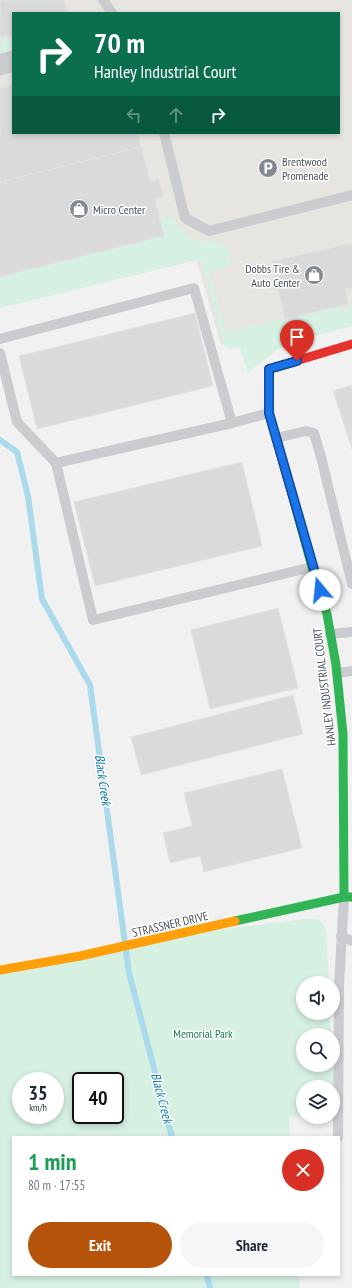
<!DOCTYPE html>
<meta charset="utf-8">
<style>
:root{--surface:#fff;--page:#f6f6f7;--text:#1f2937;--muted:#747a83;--accent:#b45309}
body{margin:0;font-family:"PT Sans Narrow",sans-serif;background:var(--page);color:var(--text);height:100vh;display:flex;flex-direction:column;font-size:15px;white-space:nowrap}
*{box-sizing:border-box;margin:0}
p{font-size:13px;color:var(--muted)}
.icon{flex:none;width:22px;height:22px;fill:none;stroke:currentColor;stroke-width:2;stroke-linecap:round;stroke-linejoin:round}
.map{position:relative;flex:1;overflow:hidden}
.side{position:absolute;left:12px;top:1136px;width:328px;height:140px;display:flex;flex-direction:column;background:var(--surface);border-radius:0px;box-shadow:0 2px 6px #0003}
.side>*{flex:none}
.banner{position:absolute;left:12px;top:12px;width:328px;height:122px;border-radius:0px;box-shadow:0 2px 6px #0003;background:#0b6e4f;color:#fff;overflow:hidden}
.fabs{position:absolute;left:296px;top:976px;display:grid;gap:8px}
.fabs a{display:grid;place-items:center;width:44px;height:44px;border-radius:50%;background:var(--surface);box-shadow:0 2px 6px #0003;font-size:20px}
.speed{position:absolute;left:12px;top:1072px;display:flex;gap:8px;font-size:20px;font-weight:700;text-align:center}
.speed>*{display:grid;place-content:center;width:52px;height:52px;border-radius:50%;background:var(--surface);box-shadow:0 2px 6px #0003;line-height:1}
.speed small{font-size:10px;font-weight:400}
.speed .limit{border:2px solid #111;border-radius:6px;background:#fff;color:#111}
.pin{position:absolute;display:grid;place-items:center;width:34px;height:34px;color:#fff;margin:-41px -17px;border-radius:50% 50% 50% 0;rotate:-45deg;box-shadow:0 0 4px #0007}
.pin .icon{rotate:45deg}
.me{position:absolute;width:44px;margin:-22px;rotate:343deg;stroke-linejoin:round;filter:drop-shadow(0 0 3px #0008)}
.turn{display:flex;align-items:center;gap:14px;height:84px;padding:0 16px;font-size:18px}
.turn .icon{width:52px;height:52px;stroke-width:2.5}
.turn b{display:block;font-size:28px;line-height:34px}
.lanes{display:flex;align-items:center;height:38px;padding:0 16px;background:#0003;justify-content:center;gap:20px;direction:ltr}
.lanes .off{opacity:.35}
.round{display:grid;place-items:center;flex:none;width:42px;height:42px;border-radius:21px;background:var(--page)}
.overview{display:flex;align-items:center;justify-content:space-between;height:68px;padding:0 16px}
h1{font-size:24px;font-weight:700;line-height:30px;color:#1e9e55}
.primary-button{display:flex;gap:8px;margin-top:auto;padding:8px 16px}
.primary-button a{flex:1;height:46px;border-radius:24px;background:var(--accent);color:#fff;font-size:16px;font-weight:700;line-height:46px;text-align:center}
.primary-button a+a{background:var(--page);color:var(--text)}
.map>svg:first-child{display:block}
</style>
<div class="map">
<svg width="352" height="1288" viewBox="0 0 352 1288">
<rect width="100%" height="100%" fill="#f1f1f1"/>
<path fill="#e6e5df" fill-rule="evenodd" d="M 0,0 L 352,0 L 352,311 L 221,345 L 190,237 L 0,279 ZM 13,13 L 339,13 L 339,133 L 13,133 Z"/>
<g fill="#d6f0e2" fill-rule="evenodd">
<polygon points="13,38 13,49 0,52 0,41"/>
<path d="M 173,216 C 179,228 189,241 205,242 C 209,242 214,241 218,241 L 229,249 L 231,264 L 210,273 L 226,332 L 340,307 L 345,309 L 347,308 L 352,303 L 352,326 L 299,340 L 280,348 L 261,362 L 248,373 L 240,347 L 229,349 L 225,347 L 201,259 L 0,308 L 0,277 L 164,236 L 160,220 Z"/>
<path d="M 306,919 C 318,918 323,919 326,932 L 329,983 L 303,983 L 303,1013 L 330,1013 L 331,1035 L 303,1035 L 303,1065 L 333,1065 L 335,1115 L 333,1115 L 333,1087 L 303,1087 L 303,1116 L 289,1117 L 290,1137 L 13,1137 L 13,1275 L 299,1275 L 300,1288 L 0,1288 L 0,970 L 172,935 ZM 21,1081 L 55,1081 L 55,1115 L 21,1115 ZM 81,1081 L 115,1081 L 115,1115 L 81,1115 Z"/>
</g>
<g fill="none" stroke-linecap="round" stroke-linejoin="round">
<g stroke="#abdaed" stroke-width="6">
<polyline points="0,440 17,452 28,496 42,599 90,685 129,973 172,1137"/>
<polyline points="207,1275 210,1288"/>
</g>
</g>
<g fill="#dadadb" stroke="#e2e3e4">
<polygon points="0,0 64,0 68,13 13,13 13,35 0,38"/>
<polygon points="13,85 13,133 138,133 141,147 0,182 0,88"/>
<polygon points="141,147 150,181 159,179 163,197 155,199 164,236 0,277 0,182"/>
<polygon points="352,243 352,288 345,289 349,304 285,319 272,261"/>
<polygon points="195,313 213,386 37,429 19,356"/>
<polygon points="352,385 352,449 333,391"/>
<polygon points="242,462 262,546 95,586 74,502"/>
<polygon points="278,608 298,688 210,709 191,630"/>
<polygon points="293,695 303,734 141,775 131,737"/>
<polygon points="282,769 302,848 204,872 200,856 170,863 163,833 192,826 184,793"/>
</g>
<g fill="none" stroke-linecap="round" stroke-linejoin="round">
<g stroke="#cacccf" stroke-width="10">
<polyline points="103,0 112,13"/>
<polyline points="164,133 185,218 209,231 352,195"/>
<polyline points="0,339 194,288 232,423"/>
<polyline points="0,353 17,422 56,463 232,423 269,413"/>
<polyline points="276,438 306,431 314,433 321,457 352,584"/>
<polyline points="56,463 93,620 312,567"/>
<polyline points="330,634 352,632"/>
<polyline points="337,673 352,671"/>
<polyline points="341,936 352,941"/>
<polyline points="338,1137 339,986 344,897"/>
</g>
<polyline stroke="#cacccf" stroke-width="21" points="0,65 13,61"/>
<g stroke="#30b455" stroke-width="9">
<polyline points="292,494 312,567 327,614 336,665 343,734 344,897"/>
<polyline points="235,921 344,897 352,897"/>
</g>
<polyline stroke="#ff9f0a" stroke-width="9" points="0,970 80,956 235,921"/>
<polyline stroke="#e5322d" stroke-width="9" points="292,494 269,413 269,369 352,344"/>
</g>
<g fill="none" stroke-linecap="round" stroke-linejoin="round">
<defs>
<polyline id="route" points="297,361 269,369 269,413 320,590"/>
</defs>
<use href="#route" stroke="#114b97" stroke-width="10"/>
<use href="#route" stroke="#1a73e8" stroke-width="7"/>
</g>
<defs>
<symbol id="parking-disc" viewBox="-11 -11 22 22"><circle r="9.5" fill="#838991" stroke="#fff"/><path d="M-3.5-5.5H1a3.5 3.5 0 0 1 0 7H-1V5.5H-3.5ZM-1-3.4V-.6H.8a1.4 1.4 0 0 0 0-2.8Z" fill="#fff"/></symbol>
<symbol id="shop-disc" viewBox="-11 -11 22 22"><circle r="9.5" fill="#838991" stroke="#fff"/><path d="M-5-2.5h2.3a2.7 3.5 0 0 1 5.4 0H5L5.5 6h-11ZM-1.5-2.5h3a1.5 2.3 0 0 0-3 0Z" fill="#fff"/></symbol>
</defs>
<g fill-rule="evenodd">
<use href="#parking-disc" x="257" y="157" width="22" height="22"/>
<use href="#shop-disc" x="68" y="198" width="22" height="22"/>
<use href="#shop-disc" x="303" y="264" width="22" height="22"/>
</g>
<g text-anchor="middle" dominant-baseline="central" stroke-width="3" stroke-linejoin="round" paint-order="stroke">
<g font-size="12" fill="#48515d" stroke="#fff" text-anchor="start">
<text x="282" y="161">Brentwood<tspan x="282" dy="14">Promenade</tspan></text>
<text x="93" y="209">Micro Center</text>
<text x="300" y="268" text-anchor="end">Dobbs Tire &amp;<tspan x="300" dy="14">Auto Center</tspan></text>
</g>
<g font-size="12" fill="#48515d" stroke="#fff">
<text transform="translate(324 687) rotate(-97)">HANLEY INDUSTRIAL COURT</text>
<text transform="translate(170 924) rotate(-13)">STRASSNER DRIVE</text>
</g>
<g font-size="12" fill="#187f54" stroke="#fff">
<text x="203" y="1033">Memorial Park</text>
</g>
<g font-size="13" font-style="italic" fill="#0e7caa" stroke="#fff">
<text transform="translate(103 780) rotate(82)">Black Creek</text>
<text transform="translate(162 1098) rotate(75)">Black Creek</text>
</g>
</g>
</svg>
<div class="fabs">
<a><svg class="icon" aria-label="sound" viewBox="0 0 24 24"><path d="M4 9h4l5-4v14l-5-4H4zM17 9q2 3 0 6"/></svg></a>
<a><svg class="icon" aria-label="search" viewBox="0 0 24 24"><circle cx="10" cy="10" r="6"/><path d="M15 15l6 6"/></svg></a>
<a><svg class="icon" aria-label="layers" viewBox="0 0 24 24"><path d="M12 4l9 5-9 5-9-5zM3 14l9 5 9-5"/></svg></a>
</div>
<div class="speed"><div>35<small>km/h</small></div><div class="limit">40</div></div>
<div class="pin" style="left:297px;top:361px;background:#d93025"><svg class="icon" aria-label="arrive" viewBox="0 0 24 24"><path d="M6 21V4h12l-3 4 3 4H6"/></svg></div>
<svg class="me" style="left:320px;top:590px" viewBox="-20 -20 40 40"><circle r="19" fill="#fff"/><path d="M0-13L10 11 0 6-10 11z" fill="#1a73e8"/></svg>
<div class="banner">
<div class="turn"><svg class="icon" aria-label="right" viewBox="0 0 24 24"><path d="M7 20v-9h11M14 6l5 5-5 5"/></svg><div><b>70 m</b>Hanley Industrial Court</div></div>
<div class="lanes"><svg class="icon off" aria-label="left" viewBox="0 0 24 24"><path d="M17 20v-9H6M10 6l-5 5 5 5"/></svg><svg class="icon off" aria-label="ahead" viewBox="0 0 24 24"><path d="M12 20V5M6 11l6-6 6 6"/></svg><svg class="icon" aria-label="right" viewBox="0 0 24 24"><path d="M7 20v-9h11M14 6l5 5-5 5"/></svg></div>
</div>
<section class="side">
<div class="overview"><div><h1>1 min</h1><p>80 m · 17:55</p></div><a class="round" style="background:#d93025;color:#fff"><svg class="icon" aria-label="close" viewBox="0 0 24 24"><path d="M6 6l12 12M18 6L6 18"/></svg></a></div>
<div class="primary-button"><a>Exit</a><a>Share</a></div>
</section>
</div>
